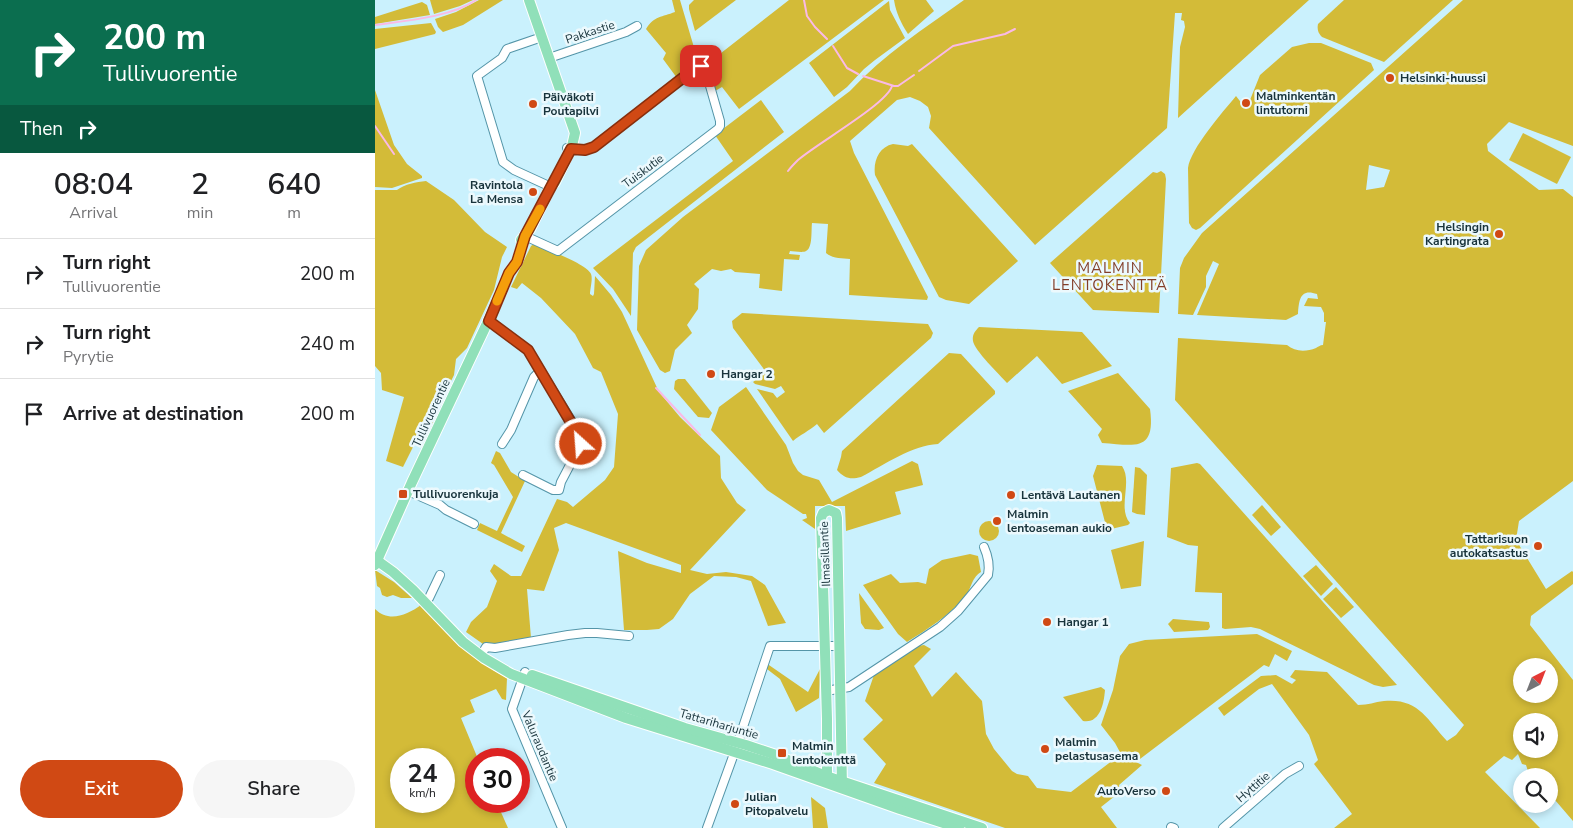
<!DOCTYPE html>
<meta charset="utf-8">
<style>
:root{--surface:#fff;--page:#f6f6f6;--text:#202124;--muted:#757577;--line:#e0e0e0;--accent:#d04914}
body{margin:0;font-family:"Nunito Sans",sans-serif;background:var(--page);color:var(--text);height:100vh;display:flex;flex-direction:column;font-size:19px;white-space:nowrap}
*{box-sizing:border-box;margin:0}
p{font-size:16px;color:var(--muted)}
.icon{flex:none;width:28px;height:28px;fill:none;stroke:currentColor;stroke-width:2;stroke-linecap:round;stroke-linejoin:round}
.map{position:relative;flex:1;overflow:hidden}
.side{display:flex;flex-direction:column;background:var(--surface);width:375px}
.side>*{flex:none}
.top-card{background:#0b6e4f;color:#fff;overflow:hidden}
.needle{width:32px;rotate:42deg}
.controls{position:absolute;left:1138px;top:658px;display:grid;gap:10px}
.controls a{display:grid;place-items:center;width:45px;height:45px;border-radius:50%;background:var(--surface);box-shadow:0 2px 8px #0003;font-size:25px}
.speed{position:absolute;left:15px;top:748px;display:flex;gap:10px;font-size:25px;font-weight:700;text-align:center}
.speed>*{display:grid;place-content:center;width:65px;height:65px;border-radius:50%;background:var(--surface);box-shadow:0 2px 8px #0003;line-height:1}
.speed small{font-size:12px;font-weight:400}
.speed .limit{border:8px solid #d22;background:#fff;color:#111}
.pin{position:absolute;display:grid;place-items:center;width:42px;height:42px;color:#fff;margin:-21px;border-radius:10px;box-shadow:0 2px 8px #0006}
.me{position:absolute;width:55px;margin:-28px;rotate:334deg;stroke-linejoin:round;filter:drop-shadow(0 0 4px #0008)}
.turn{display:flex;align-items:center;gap:18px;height:105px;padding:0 20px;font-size:22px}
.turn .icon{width:65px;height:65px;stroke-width:2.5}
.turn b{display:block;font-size:35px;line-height:42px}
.then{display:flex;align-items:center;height:48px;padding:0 20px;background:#0003;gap:10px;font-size:19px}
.eta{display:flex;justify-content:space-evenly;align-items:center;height:85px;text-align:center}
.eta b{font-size:30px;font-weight:600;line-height:35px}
.primary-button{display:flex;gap:10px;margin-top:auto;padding:10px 20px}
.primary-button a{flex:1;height:58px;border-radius:30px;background:var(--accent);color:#fff;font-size:20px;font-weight:600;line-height:58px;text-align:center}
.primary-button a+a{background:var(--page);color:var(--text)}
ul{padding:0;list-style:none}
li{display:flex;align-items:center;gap:15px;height:70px;padding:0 20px;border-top:1px solid var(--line)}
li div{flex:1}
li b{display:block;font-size:19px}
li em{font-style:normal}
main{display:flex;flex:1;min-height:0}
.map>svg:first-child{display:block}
</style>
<main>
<section class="side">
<div class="top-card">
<div class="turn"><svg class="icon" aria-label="right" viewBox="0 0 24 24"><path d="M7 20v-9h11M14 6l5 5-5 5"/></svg><div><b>200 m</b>Tullivuorentie</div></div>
<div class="then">Then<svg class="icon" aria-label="right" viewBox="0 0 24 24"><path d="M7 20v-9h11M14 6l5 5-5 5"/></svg></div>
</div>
<div class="eta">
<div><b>08:04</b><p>Arrival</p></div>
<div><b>2</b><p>min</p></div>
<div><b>640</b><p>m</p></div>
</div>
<ul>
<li><svg class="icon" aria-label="right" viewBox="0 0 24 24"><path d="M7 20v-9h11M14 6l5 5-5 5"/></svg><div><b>Turn right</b><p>Tullivuorentie</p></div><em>200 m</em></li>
<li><svg class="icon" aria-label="right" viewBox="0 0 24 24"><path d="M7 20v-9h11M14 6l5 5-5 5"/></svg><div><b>Turn right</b><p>Pyrytie</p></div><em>240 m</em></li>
<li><svg class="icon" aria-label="arrive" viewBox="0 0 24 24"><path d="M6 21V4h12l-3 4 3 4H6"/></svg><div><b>Arrive at destination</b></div><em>200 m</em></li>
</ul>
<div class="primary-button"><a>Exit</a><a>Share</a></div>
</section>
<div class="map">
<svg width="1198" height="828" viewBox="0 0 1198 828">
<rect width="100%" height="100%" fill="#caf1fd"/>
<g fill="#d3bb38" fill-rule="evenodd">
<polygon points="55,0 98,0 85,6 59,14"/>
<polygon points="104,0 128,0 88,25 68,32 63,27 60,19 81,12"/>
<path d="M 297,0 L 305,0 L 323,61 L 302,78 L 288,59 L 291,53 L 271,29 C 279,16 287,17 300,12 Z"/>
<polygon points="319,0 361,0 320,31 314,9 314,5"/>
<polygon points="414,0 509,0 364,109 347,87 340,91 332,64"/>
<path d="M 519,0 L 551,0 L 559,11 L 533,34 C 526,23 521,13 519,0 Z"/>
<path d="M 589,0 L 934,0 L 803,118 L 805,47 L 810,27 L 809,21 L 806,20 L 807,13 L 800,13 L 792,128 L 660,245 L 554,128 L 556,116 L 553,107 L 545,101 L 535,97 L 522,100 L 475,141 L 479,153 L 553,297 L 552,300 L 474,295 L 475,259 C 467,258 458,259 451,253 L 453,224 L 437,223 C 436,230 438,248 431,251 C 428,253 419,251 415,251 L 414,254 L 425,255 L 424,260 L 409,259 L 407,291 L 384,288 L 385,274 L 360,272 L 356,269 L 346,271 L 337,269 L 319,284 L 324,289 L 323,309 L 312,325 L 317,333 L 300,350 L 295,371 L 290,373 L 285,370 L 262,330 L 264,266 L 271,250 L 308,217 L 475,91 C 508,55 550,28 589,0 Z"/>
<path d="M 969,0 L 1078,0 L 1009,62 L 947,37 C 943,33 942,29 943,24 Z"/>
<path d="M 1088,0 L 1198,0 L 1198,146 L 1134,122 L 1112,144 L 1113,151 L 1164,190 L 1188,189 L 1198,197 L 1198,481 L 1144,521 L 1141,540 L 1171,589 L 1197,571 L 1198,572 L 1198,584 L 1156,616 L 1155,625 L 1198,680 L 1198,821 L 1174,793 L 1174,776 L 1153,776 L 1154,774 L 1151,765 L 1147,764 L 1143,754 L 1137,760 L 1129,756 L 1110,772 L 1165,828 L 959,828 L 977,814 L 939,764 L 943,760 L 934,735 L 897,684 L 884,689 L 849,716 L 843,708 L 886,676 L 901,675 L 917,684 L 921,680 L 915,677 L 920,670 L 952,672 L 983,705 C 994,705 999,702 1009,701 C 1043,698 1051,718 1072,741 L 1081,735 L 1089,725 L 800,400 L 803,338 L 912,345 C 920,352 931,352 941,348 C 943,347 945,345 948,345 L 951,322 L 949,322 L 949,313 L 946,307 L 929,306 L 933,298 L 943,299 L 942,294 C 925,288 924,300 923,314 L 911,320 L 822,315 L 844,264 L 838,261 L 831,276 L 831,287 L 818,315 L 803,314 L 805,268 L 809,258 L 827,233 ZM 994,165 L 1015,170 L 1009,187 L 991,190 ZM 1174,666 L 1174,694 L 1146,694 L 1146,666 ZM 1174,721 L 1174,749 L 1146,749 L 1146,721 Z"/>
<polygon points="514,1 515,10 530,38 500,60 489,69 472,87 459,97 434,63"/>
<polygon points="47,2 52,5 55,15 0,24 0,17"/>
<polygon points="56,23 61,32 60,34 0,49 0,29"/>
<path d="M 934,43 L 946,43 L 996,63 L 999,70 L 825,228 L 821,230 L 817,228 L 814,223 L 813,168 C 816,148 847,113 861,96 L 868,105 L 873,105 L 885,75 L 917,47 Z"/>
<polygon points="0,90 19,145 32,164 47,176 47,178 17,188 0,187"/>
<polygon points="386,100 409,132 261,247 258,253 256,316 238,289 218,268 358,161 340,135"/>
<polygon points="1148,133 1196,157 1182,184 1134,160"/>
<path d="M 518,144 L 533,146 L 537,144 L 643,261 L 594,304 L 571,300 L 564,297 L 500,175 C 498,161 504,147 518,144 Z"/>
<polygon points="786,171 790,174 791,179 784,313 718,310 675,263 778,172 782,173"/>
<path d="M 51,181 L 79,200 L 110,232 L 132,247 L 127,257 L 119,290 L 92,348 L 81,359 L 79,375 L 74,385 L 64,395 L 58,408 L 58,422 L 51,437 L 42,439 L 28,467 L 11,461 L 29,397 L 7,390 L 6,373 L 0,366 L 0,190 L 22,190 C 30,184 41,182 51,181 Z"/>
<path d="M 159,244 C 171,249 212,264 216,274 C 218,279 215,289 215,294 L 218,296 L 219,294 L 220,276 L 236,295 L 247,312 L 284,392 L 305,417 L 345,456 L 346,478 L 362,503 L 371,510 L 315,570 L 332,574 L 351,572 L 377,576 L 390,585 L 411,623 L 393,626 L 376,581 L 361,577 L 339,576 L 315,594 L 298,619 L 284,629 L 272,630 L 249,630 L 243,551 L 272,563 L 306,573 L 306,565 L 191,523 L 179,528 L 184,550 L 169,591 L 152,589 L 156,638 L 122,646 L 108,644 L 91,632 L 96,622 L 112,607 L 122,581 L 115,571 L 119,564 L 136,576 L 146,576 L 182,499 L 192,502 L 198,507 L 230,480 L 239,467 L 243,414 L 226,372 L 218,368 L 200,334 L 166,298 L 147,283 L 142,289 L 136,287 L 156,246 Z"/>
<path d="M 367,313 L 553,324 L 558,333 L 556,338 L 449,433 L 442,424 C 434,431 425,435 418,441 L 382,389 L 398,393 L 402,398 L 410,392 L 406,386 L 400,389 L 380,384 L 378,382 L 391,372 L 358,328 L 357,321 Z"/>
<path d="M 604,327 L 707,332 L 737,366 L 687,384 L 662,356 L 632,383 C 625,375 599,350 598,341 C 597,335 600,331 604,327 Z"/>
<path d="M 574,353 L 586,354 L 620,391 L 620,394 L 563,444 C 537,445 509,465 486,477 C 475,480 469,478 462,470 L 466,457 L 467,451 Z"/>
<path d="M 743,373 L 775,409 C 781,453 759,445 727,443 L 723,435 L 727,429 L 693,391 Z"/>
<polygon points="303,379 310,379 337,413 334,418 323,417 299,389 300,381"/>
<polygon points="371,387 411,445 418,463 423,471 428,475 444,480 457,502 537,461 543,464 548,485 520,492 526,514 471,531 470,506 440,506 440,529 427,520 432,518 431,514 428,514 392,490 336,430 344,407"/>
<polygon points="121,451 125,453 136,472 150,481 126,533 150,546 147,552 102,530 105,523 122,531 138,497 119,465 116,463"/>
<polygon points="822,463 825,464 1022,685 1008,687 999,685 885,629 876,627 850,629 847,628 847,593 820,592 823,546 813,545 792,537 796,468"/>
<path d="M 722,465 L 747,466 C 758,482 742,508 755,523 L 753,525 L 732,530 L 718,476 Z"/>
<polygon points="760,467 765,468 772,475 770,515 762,514 757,512"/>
<polygon points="887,505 906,527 896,536 877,515"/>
<circle cx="614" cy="531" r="10"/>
<polygon points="769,541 766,586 746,589 736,550"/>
<path d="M 595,554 L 603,556 L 606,572 C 595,579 597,590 589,598 C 573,616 553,629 532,642 L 523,634 L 488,585 L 516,574 L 525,583 L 543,582 L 551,584 L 554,569 L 567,560 Z"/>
<polygon points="941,565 958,584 946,596 928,576"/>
<polygon points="0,570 19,582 37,598 26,598 18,595 12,597 7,595 5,588 2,586"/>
<polygon points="961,587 979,607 966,618 948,599"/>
<polygon points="484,593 509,628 504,630 490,629 486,623"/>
<path d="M 46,605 L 79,637 L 120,666 L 118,670 L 132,678 L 131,700 L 127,699 L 121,689 L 95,700 L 100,712 L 86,718 L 103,759 L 101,759 L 101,801 L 121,801 L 133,828 L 0,828 L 0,609 C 14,623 32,615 46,605 ZM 26,759 L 69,759 L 69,801 L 26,801 Z"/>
<polygon points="798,619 834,622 835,627 833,630 799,632 793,624"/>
<polygon points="882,634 917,651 912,661 900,654 894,667 889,665 761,762 767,765 744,785 745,792 726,807 742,828 630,828 499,783 511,764 488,739 508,720 490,701 499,675 543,646 549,645 556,649 539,666 557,697 581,672 607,701 611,734 619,749 637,771 642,774 653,776 662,788 696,792 746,754 740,743 726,725 738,690 745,656 754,644 770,640"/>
<polygon points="391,663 433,692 445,669 444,698 421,712 405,679 388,666"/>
<path d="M 726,687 L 730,690 C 729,703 725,724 708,721 L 688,697 Z"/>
<polygon points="436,797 450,808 453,828 438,828"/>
</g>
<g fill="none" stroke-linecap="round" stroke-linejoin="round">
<g stroke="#fabae6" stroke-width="2">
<polyline points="429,0 432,16 440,27 452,39"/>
<path d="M 0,25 C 29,21 77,17 101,0"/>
<polyline points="458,46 472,68 483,74"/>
<polyline points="544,71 578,46 630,34 640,29"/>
<polyline points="488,76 519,86 523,86 539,75"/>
<polyline points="0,126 19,154"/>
<path d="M 413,171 C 416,167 420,163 423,160 C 441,144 512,104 517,86"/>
<polyline points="281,388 325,435"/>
</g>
<defs>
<g id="minor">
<polyline points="167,37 132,49 127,58 102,76 128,162 139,170 176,187"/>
<polyline points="174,58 251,32 262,26"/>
<polyline points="150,236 183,251 343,129 345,126 345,121 331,72 327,66 323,66 219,147 210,150 192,148"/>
<polyline points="114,321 153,350 207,438 206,444 186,482 184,490 178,490 148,475"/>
<polyline points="127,444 136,430 159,377 165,371"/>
<polyline points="33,491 65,505 71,510 99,524"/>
<polyline points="49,603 54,598 65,575"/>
<polyline points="108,652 111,647 120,648 193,635 210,633 222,633 254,636"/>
<polyline points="150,672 137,709 187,828"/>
<path d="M 451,691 L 474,687 L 565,627 L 583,611 L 613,575 C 615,565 613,556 609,547"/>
<polyline points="796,827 799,828"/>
<polyline points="332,828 360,751 395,646 465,646"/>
<polyline points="848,828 910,774 924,766"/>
</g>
<g id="major">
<polyline points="146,240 155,229 176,186 180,182 197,146 200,133 154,0"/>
<polyline points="0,559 18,572 38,590 88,642 109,658 136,674 251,718 398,764 525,809 584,828"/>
<polyline points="0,565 37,482 116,315 134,273 142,262 150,236"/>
<polyline points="157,675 310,728 371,745 401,755 451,776 607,828"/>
<polyline points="452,782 452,719 446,518 448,513 454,510 461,513 462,518 467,787"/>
</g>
</defs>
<use href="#minor" stroke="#5495a8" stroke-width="10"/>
<use href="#major" stroke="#fff" stroke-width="12"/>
<use href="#minor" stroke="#fff" stroke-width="8"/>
<use href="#major" stroke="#90e0b9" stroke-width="10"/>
</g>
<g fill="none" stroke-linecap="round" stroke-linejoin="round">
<defs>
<path id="route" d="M 206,444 C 207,436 203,432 198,426 L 153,350 L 114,321 L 134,273 L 142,262 L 150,236 L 196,149 L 210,150 L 219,147 L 323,66 L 326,66"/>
</defs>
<use href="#route" stroke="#872f0d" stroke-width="12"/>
<use href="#route" stroke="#d04914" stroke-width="9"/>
<polyline stroke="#f59e0b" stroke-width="9" points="122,301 134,273 142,262 150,236 165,209"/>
</g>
<g fill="#d04914" stroke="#ecf9fd" stroke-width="2">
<circle cx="1015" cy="78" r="5"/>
<circle cx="871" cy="103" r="5"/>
<circle cx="158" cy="104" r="5"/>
<circle cx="158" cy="192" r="5"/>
<circle cx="1124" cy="234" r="5"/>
<circle cx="336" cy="374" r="5"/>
<rect x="23" y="489" width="10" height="10" rx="2.5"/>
<circle cx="636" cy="495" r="5"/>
<circle cx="622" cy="521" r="5"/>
<circle cx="1163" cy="546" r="5"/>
<circle cx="672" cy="622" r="5"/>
<circle cx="670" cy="749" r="5"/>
<rect x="402" y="748" width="10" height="10" rx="2.5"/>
<circle cx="791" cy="791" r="5"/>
<circle cx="360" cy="804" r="5"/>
</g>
<g text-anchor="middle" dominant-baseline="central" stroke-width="5" stroke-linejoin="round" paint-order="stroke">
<g font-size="12" fill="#18333b" stroke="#ecf9fd">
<text transform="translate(215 32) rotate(-18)">Pakkastie</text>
<text transform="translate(268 171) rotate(-37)">Tuiskutie</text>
<text transform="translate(56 413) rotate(-65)">Tullivuorentie</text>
<text transform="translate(450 554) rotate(-92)">Ilmasillantie</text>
<text transform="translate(344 724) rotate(16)">Tattariharjuntie</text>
<text transform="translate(165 746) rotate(67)">Valuraudantie</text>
<text transform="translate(878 787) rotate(-41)">Hyttitie</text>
</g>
<g font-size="12" font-weight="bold" fill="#18333b" stroke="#ecf9fd" text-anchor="start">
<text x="1025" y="78">Helsinki-huussi</text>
<text x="881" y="96">Malminkentän<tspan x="881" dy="14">lintutorni</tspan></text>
<text x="168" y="97">Päiväkoti<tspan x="168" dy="14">Poutapilvi</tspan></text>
<text x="148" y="185" text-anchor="end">Ravintola<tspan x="148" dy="14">La Mensa</tspan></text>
<text x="1114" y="227" text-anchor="end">Helsingin<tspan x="1114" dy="14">Kartingrata</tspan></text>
<text x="346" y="374">Hangar 2</text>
<text x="38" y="494">Tullivuorenkuja</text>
<text x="646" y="495">Lentävä Lautanen</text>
<text x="632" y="514">Malmin<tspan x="632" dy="14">lentoaseman aukio</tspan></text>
<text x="1153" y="539" text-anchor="end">Tattarisuon<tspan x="1153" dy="14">autokatsastus</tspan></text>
<text x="682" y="622">Hangar 1</text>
<text x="680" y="742">Malmin<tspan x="680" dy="14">pelastusasema</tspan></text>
<text x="417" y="746">Malmin<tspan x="417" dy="14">lentokenttä</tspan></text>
<text x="781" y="791" text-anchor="end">AutoVerso</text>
<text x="370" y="797">Julian<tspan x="370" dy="14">Pitopalvelu</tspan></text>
</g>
<g font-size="15" letter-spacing="1" fill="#823e28" stroke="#ecf9fd">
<text x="735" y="268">MALMIN<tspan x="735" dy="17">LENTOKENTTÄ</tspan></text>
</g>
</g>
</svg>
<div class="controls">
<a><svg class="needle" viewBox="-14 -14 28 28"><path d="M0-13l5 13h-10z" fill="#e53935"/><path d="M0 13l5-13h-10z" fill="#757577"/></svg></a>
<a><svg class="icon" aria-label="sound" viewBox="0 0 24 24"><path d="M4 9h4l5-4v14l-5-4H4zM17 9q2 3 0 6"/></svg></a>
<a><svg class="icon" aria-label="search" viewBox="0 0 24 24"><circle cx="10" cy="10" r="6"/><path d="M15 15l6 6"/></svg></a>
</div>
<div class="speed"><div>24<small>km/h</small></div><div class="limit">30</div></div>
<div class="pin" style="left:326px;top:66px;background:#d93025"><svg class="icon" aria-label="arrive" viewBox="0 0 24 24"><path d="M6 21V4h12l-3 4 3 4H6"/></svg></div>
<svg class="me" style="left:206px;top:444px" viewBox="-20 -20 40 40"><circle r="17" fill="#d04914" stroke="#fff" stroke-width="3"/><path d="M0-11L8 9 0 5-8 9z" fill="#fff"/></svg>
</div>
</main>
